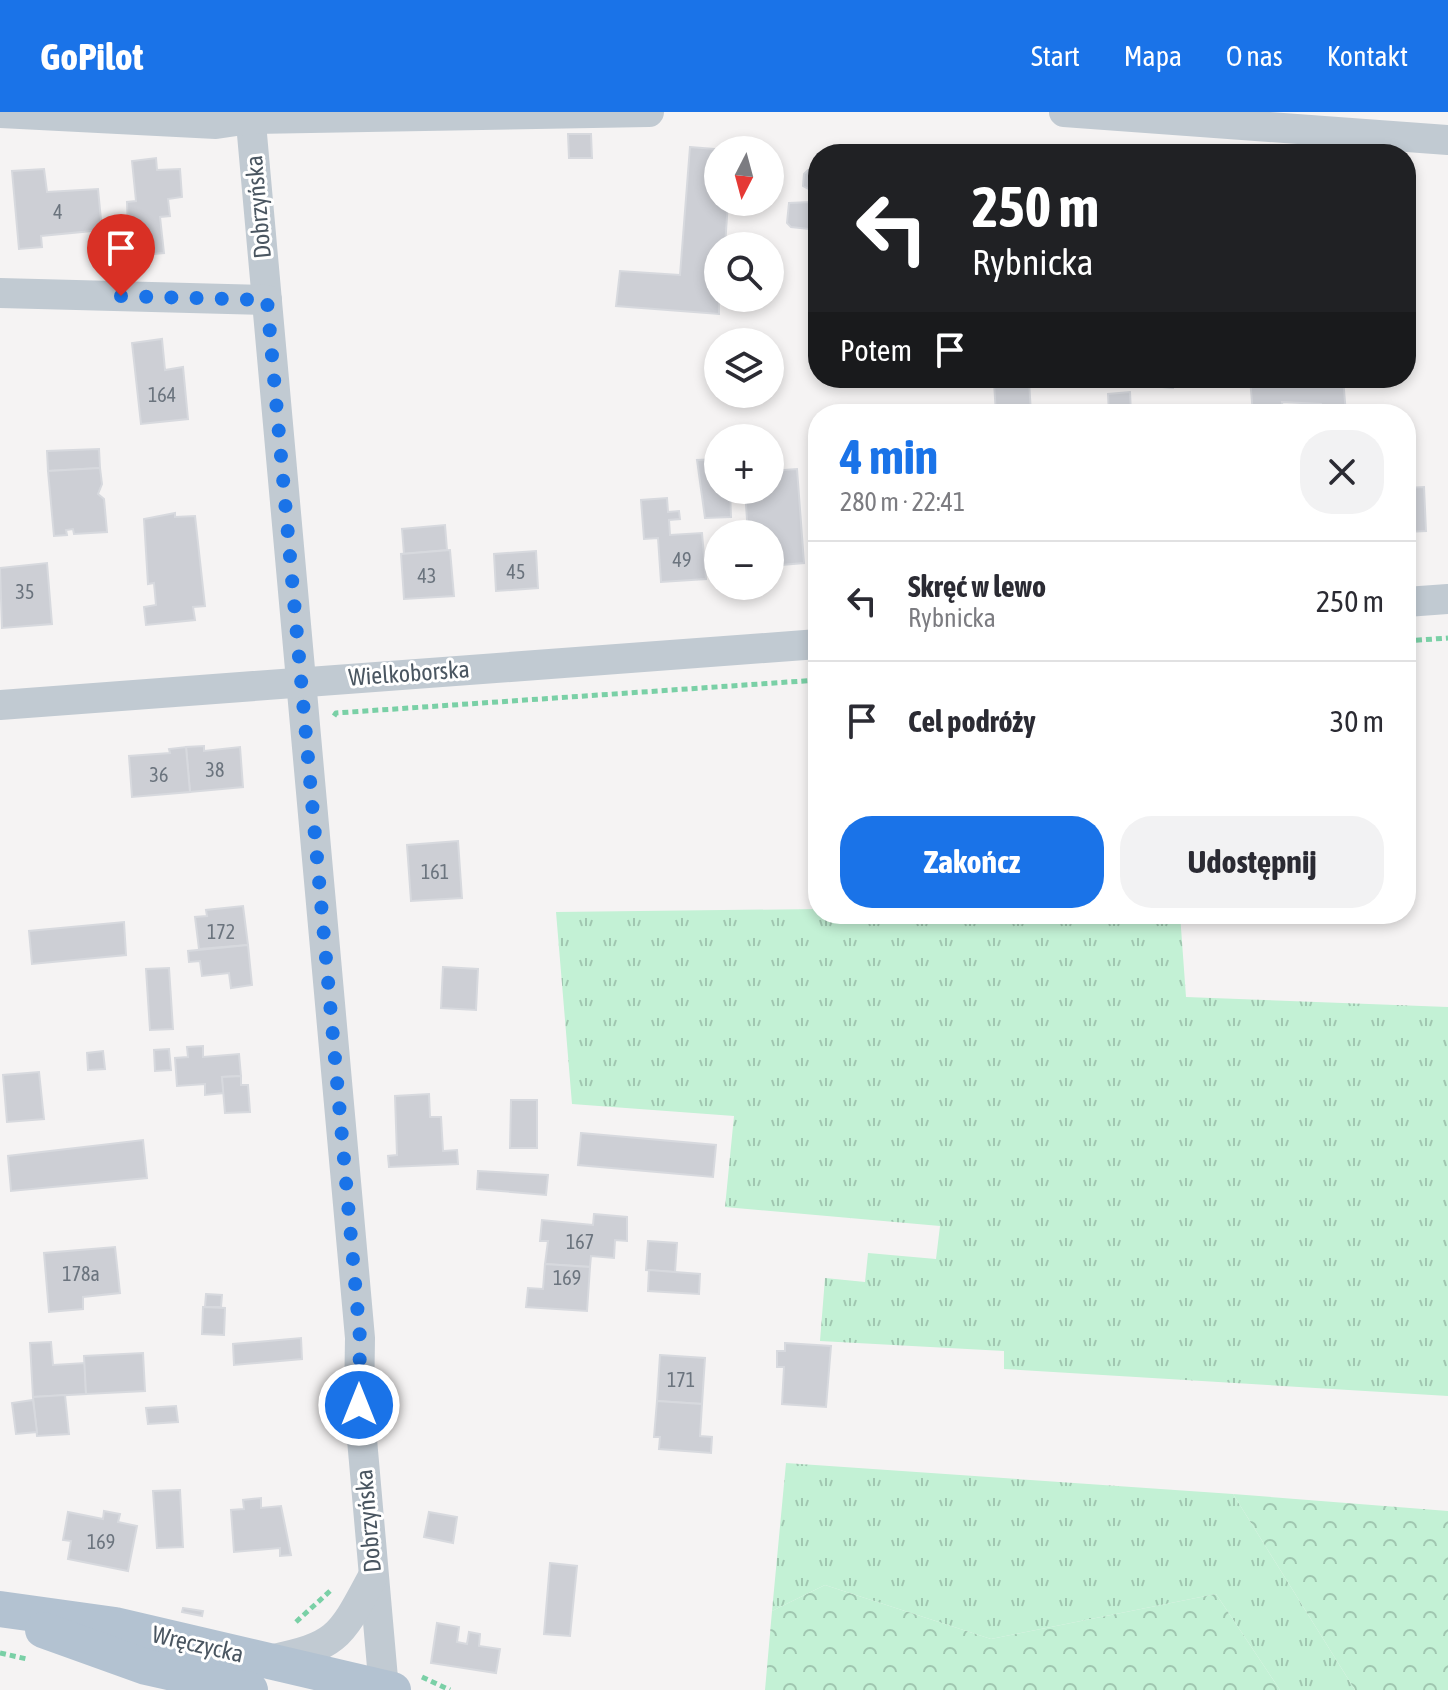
<!DOCTYPE html>
<html lang="pl">
<meta charset="utf-8">
<style>
:root{--surface:#fff;--page:#f2f2f3;--text:#2b2b33;--muted:#7c7c81;--line:#e1e1e2;--accent:#1a73e8}
body{margin:0;font-family:"Asap Condensed",sans-serif;background:var(--page);color:var(--text);height:100vh;display:flex;flex-direction:column;font-size:30px;white-space:nowrap}
*{box-sizing:border-box;margin:0}
p{font-size:26px;color:var(--muted)}
.icon{flex:none;width:44px;height:44px;fill:none;stroke:currentColor;stroke-width:2;stroke-linecap:round;stroke-linejoin:round}
.map{position:relative;flex:1;overflow:hidden}
.drawer{position:absolute;left:808px;top:292px;width:608px;height:520px;display:flex;flex-direction:column;background:var(--surface);border-radius:32px;box-shadow:0 4px 12px #0003}
.drawer>*{flex:none}
.banner{position:absolute;left:808px;top:32px;width:608px;height:244px;border-radius:32px;box-shadow:0 4px 12px #0003;background:#202124;color:#fff;overflow:hidden}
.needle{width:52px;rotate:186deg}
.fabs{position:absolute;left:704px;top:24px;display:grid;gap:16px}
.fabs a{display:grid;place-items:center;width:80px;height:80px;border-radius:50%;background:var(--surface);box-shadow:0 4px 12px #0003;font-size:40px}
.pin{position:absolute;display:grid;place-items:center;width:68px;height:68px;color:#fff;margin:-82px -34px;border-radius:50% 50% 50% 0;rotate:-45deg;box-shadow:0 0 8px #0007}
.pin .icon{rotate:45deg}
.me{position:absolute;width:88px;margin:-44px;rotate:0deg;stroke-linejoin:round;filter:drop-shadow(0 0 6px #0008)}
.turn{display:flex;align-items:center;gap:28px;height:168px;padding:0 32px;font-size:36px}
.turn .icon{width:104px;height:104px;stroke-width:2.5}
.turn b{display:block;font-size:56px;line-height:68px}
.then{display:flex;align-items:center;height:76px;padding:0 32px;background:#0003;gap:16px;font-size:30px}
.round{display:grid;place-items:center;flex:none;width:84px;height:84px;border-radius:32px;background:var(--page)}
.headline{display:flex;align-items:center;justify-content:space-between;height:136px;padding:0 32px}
h1{font-size:48px;font-weight:700;line-height:60px;color:var(--accent)}
.primary-button{display:flex;gap:16px;margin-top:auto;padding:16px 32px}
.primary-button a{flex:1;height:92px;border-radius:32px;background:var(--accent);color:#fff;font-size:32px;font-weight:700;line-height:92px;text-align:center}
.primary-button a+a{background:var(--page);color:var(--text)}
ul{padding:0;list-style:none}
li{display:flex;align-items:center;gap:24px;height:120px;padding:0 32px;border-top:2px solid var(--line)}
li div{flex:1}
li b{display:block;font-size:30px}
li em{font-style:normal}
header{display:flex;align-items:center;gap:48px;box-sizing:border-box;height:112px;padding:0 40px;background:var(--accent);color:#fff}
header strong{font-size:38px}
nav{display:flex;gap:44px;margin-inline-start:auto;font-size:28px}
.map>svg:first-child{display:block}
</style>
<header>
<strong>GoPilot</strong>
<nav><a>Start</a><a>Mapa</a><a>O nas</a><a>Kontakt</a></nav>
</header>
<div class="map">
<svg width="1448" height="1578" viewBox="0 0 1448 1578">
<defs>
<pattern id="grass-tufts" width="24" height="20" patternUnits="userSpaceOnUse" patternTransform="scale(2)"><rect width="24" height="20" fill="#c3f1d5"/><path d="M3 7l-1-3M5 7V3M7 7l1-3M15 17l-1-3M17 17v-4M19 17l1-3" fill="none" stroke="#a0c6b0"/></pattern>
<pattern id="forest-crowns" width="20" height="18" patternUnits="userSpaceOnUse" patternTransform="scale(2)"><rect width="20" height="18" fill="#c3f1d5"/><path d="M2 6a3 3 0 1 1 6 0M12 15a3 3 0 1 1 6 0" fill="none" stroke="#a0c6b0"/></pattern>
</defs>
<rect width="100%" height="100%" fill="#f5f3f3"/>
<g fill="url(#grass-tufts)">
<polygon points="818,797 818,802 1180,802 1186,885 1448,895 1448,1284 1004,1257 1004,1239 820,1229 825,1166 865,1170 868,1141 936,1147 940,1114 725,1095 734,1004 572,992 556,800"/>
<polygon points="786,1351 1233,1382 1355,1578 1280,1578 1216,1482 991,1527 825,1473 772,1499"/>
</g>
<g fill="url(#forest-crowns)">
<polygon points="1233,1382 1448,1399 1448,1578 1355,1578"/>
<polygon points="825,1473 991,1527 1216,1482 1280,1578 765,1578 772,1499"/>
</g>
<g fill="#cdcfd5" stroke="#d7d9de" stroke-width="2">
<polygon points="568,22 591,22 592,46 569,46"/>
<polygon points="690,35 727,38 718,38 718,90 728,90 725,134 718,134 719,202 616,194 620,159 680,163"/>
<polygon points="156,46 157,58 180,57 182,85 168,87 170,104 160,105 164,141 129,144 127,90 136,89 132,49"/>
<polygon points="44,57 47,80 98,77 102,118 41,124 42,135 19,137 12,59"/>
<polygon points="808,58 818,59 818,118 791,115 787,111 789,91 811,90 812,79 803,74 804,62"/>
<polygon points="162,227 165,258 183,255 188,307 141,312 132,231"/>
<polygon points="1139,266 1174,266 1173,276 1138,273"/>
<polygon points="1250,266 1343,266 1346,302 1322,302 1321,292 1282,290 1283,302 1253,302"/>
<polygon points="1029,268 1031,302 996,302 994,270"/>
<polygon points="1130,280 1131,302 1109,302 1108,282"/>
<rect x="1190" y="299" width="19" height="3"/>
<polygon points="99,337 100,356 48,359 47,339"/>
<polygon points="718,347 718,378 730,378 731,405 705,406 697,348"/>
<polygon points="100,356 102,372 98,382 104,387 107,420 74,422 73,417 66,418 67,423 54,424 48,359"/>
<polygon points="797,357 804,451 770,454 770,422 748,422 745,378 770,378 770,359"/>
<polygon points="1424,375 1426,419 1406,420 1406,376"/>
<polygon points="667,386 668,400 679,399 680,407 669,408 670,423 702,421 706,467 661,470 658,426 644,427 641,388"/>
<polygon points="175,401 175,405 195,404 205,494 193,495 195,508 146,513 144,495 156,493 154,471 148,472 144,407"/>
<polygon points="445,413 447,438 404,442 402,417"/>
<polygon points="450,438 454,484 404,487 401,442"/>
<polygon points="536,439 538,476 496,479 494,442"/>
<polygon points="47,451 52,512 2,516 0,456"/>
<polygon points="204,634 204,639 240,635 243,675 190,680 186,635"/>
<polygon points="186,635 190,680 132,685 129,644 170,641 169,637"/>
<polygon points="458,729 462,786 411,789 407,733"/>
<polygon points="243,794 248,833 199,837 195,805 207,804 206,798"/>
<polygon points="124,810 126,843 32,852 29,819"/>
<polygon points="248,833 252,873 231,876 229,861 202,864 200,849 189,850 188,839"/>
<polygon points="443,855 478,857 476,898 441,896"/>
<polygon points="169,856 173,917 150,918 146,857"/>
<polygon points="203,934 203,945 239,942 241,964 222,965 224,981 205,983 205,972 177,974 175,946 188,945 187,935"/>
<polygon points="169,937 171,958 155,959 154,938"/>
<polygon points="103,939 105,957 88,958 87,941"/>
<polygon points="39,960 44,1007 7,1010 3,963"/>
<polygon points="241,964 241,973 248,973 250,1000 225,1001 222,965"/>
<polygon points="429,982 430,1005 441,1005 443,1039 457,1038 458,1052 389,1055 388,1044 397,1043 395,984"/>
<polygon points="511,988 537,988 537,1036 510,1036"/>
<polygon points="581,1021 716,1033 713,1065 578,1053"/>
<polygon points="143,1028 147,1066 11,1079 8,1044"/>
<polygon points="478,1059 548,1063 546,1083 477,1077"/>
<polygon points="594,1102 627,1105 627,1129 615,1128 614,1146 591,1144 590,1155 545,1152 548,1129 540,1129 542,1108 593,1113"/>
<polygon points="648,1129 677,1131 675,1160 646,1158"/>
<polygon points="115,1135 120,1181 83,1185 83,1197 49,1200 44,1141"/>
<polygon points="545,1152 590,1155 587,1199 526,1195 528,1176 543,1177"/>
<polygon points="649,1158 700,1162 699,1182 648,1179"/>
<polygon points="206,1182 222,1183 221,1195 205,1195"/>
<polygon points="203,1195 225,1196 224,1223 202,1222"/>
<polygon points="301,1226 302,1247 234,1253 233,1232"/>
<polygon points="51,1230 53,1253 85,1251 86,1282 33,1285 30,1231"/>
<polygon points="785,1231 831,1234 826,1295 782,1292 784,1255 777,1255 777,1239 785,1239"/>
<polygon points="143,1241 145,1279 86,1282 84,1244"/>
<polygon points="660,1243 705,1246 702,1292 657,1289"/>
<polygon points="65,1283 69,1322 37,1324 33,1285"/>
<polygon points="33,1288 37,1320 16,1322 12,1291"/>
<polygon points="657,1289 702,1292 700,1324 712,1325 711,1341 659,1337 660,1325 654,1325"/>
<polygon points="176,1294 178,1310 148,1312 146,1296"/>
<polygon points="180,1378 183,1435 157,1436 153,1379"/>
<polygon points="261,1386 261,1396 281,1394 291,1443 280,1444 280,1436 234,1440 231,1398 244,1397 243,1388"/>
<polygon points="104,1399 120,1402 118,1410 137,1414 128,1459 68,1447 71,1429 63,1428 68,1400 103,1407"/>
<polygon points="429,1400 457,1405 453,1431 424,1425"/>
<polygon points="550,1451 577,1454 570,1524 544,1522"/>
<polygon points="183,1496 203,1499 202,1504 182,1500"/>
<polygon points="437,1511 459,1515 457,1530 467,1532 469,1520 480,1522 479,1534 500,1537 496,1561 431,1551"/>
</g>
<g fill="none" stroke-linecap="round" stroke-linejoin="round">
<g stroke="#7ad0a6" stroke-width="5" stroke-dasharray="6 4" stroke-linecap="butt">
<polyline points="1406,529 1448,526"/>
<polyline points="334,604 336,601 818,568"/>
<polyline points="296,1510 330,1479"/>
<polyline points="0,1541 27,1547"/>
<polyline points="422,1565 450,1578"/>
</g>
<g stroke="#c1cad2" stroke-width="30">
<polyline points="250,0 360,1226 359,1293 384,1578"/>
<polyline points="1064,0 1448,28"/>
<polyline points="0,1 216,12 250,7 649,0"/>
<polyline points="0,181 267,188"/>
<polyline points="1406,490 1448,487"/>
<polyline points="0,593 818,532"/>
<path d="M 269,1548 C 337,1534 340,1526 372,1466"/>
</g>
<g stroke="#b3c2d1" stroke-width="36">
<polyline points="0,1497 115,1513 393,1578"/>
<polyline points="43,1518 146,1555 250,1578"/>
</g>
</g>
<g fill="none" stroke-linecap="round" stroke-linejoin="round">
<polyline stroke="#1a73e8" stroke-width="14" stroke-dasharray="0 25.2" points="121,184 267,188 360,1226 359,1293"/>
</g>
<g text-anchor="middle" dominant-baseline="central" stroke-width="6" stroke-linejoin="round" paint-order="stroke">
<g font-size="20" fill="#6b747e">
<text x="58" y="99">4</text>
<text x="162" y="282">164</text>
<text x="682" y="447">49</text>
<text x="516" y="459">45</text>
<text x="427" y="463">43</text>
<text x="25" y="479">35</text>
<text x="215" y="657">38</text>
<text x="159" y="662">36</text>
<text x="435" y="759">161</text>
<text x="221" y="819">172</text>
<text x="580" y="1129">167</text>
<text x="81" y="1161">178a</text>
<text x="567" y="1165">169</text>
<text x="681" y="1267">171</text>
<text x="101" y="1429">169</text>
</g>
<g font-size="24" fill="#4a5661" stroke="#fff">
<text transform="translate(258 95) rotate(-95)">Dobrzyńska</text>
<text transform="translate(409 561) rotate(-4)">Wielkoborska</text>
<text transform="translate(368 1409) rotate(-95)">Dobrzyńska</text>
<text transform="translate(198 1532) rotate(13)">Wręczycka</text>
</g>
</g>
</svg>
<div class="fabs">
<a><svg class="needle" viewBox="-14 -14 28 28"><path d="M0-13l5 13h-10z" fill="#e53935"/><path d="M0 13l5-13h-10z" fill="#7c7c81"/></svg></a>
<a><svg class="icon" aria-label="search" viewBox="0 0 24 24"><circle cx="10" cy="10" r="6"/><path d="M15 15l6 6"/></svg></a>
<a><svg class="icon" aria-label="layers" viewBox="0 0 24 24"><path d="M12 4l9 5-9 5-9-5zM3 14l9 5 9-5"/></svg></a>
<a>+</a>
<a>−</a>
</div>
<div class="pin" style="left:121px;top:184px;background:#d93025"><svg class="icon" aria-label="arrive" viewBox="0 0 24 24"><path d="M6 21V4h12l-3 4 3 4H6"/></svg></div>
<svg class="me" style="left:359px;top:1293px" viewBox="-20 -20 40 40"><circle r="17" fill="#1a73e8" stroke="#fff" stroke-width="3"/><path d="M0-11L8 9 0 5-8 9z" fill="#fff"/></svg>
<div class="banner">
<div class="turn"><svg class="icon" aria-label="left" viewBox="0 0 24 24"><path d="M17 20v-9H6M10 6l-5 5 5 5"/></svg><div><b>250 m</b>Rybnicka</div></div>
<div class="then">Potem<svg class="icon" aria-label="arrive" viewBox="0 0 24 24"><path d="M6 21V4h12l-3 4 3 4H6"/></svg></div>
</div>
<section class="drawer">
<div class="headline"><div><h1>4 min</h1><p>280 m · 22:41</p></div><a class="round"><svg class="icon" aria-label="close" viewBox="0 0 24 24"><path d="M6 6l12 12M18 6L6 18"/></svg></a></div>
<ul>
<li><svg class="icon" aria-label="left" viewBox="0 0 24 24"><path d="M17 20v-9H6M10 6l-5 5 5 5"/></svg><div><b>Skręć w lewo</b><p>Rybnicka</p></div><em>250 m</em></li>
<li><svg class="icon" aria-label="arrive" viewBox="0 0 24 24"><path d="M6 21V4h12l-3 4 3 4H6"/></svg><div><b>Cel podróży</b></div><em>30 m</em></li>
</ul>
<div class="primary-button"><a>Zakończ</a><a>Udostępnij</a></div>
</section>
</div>
